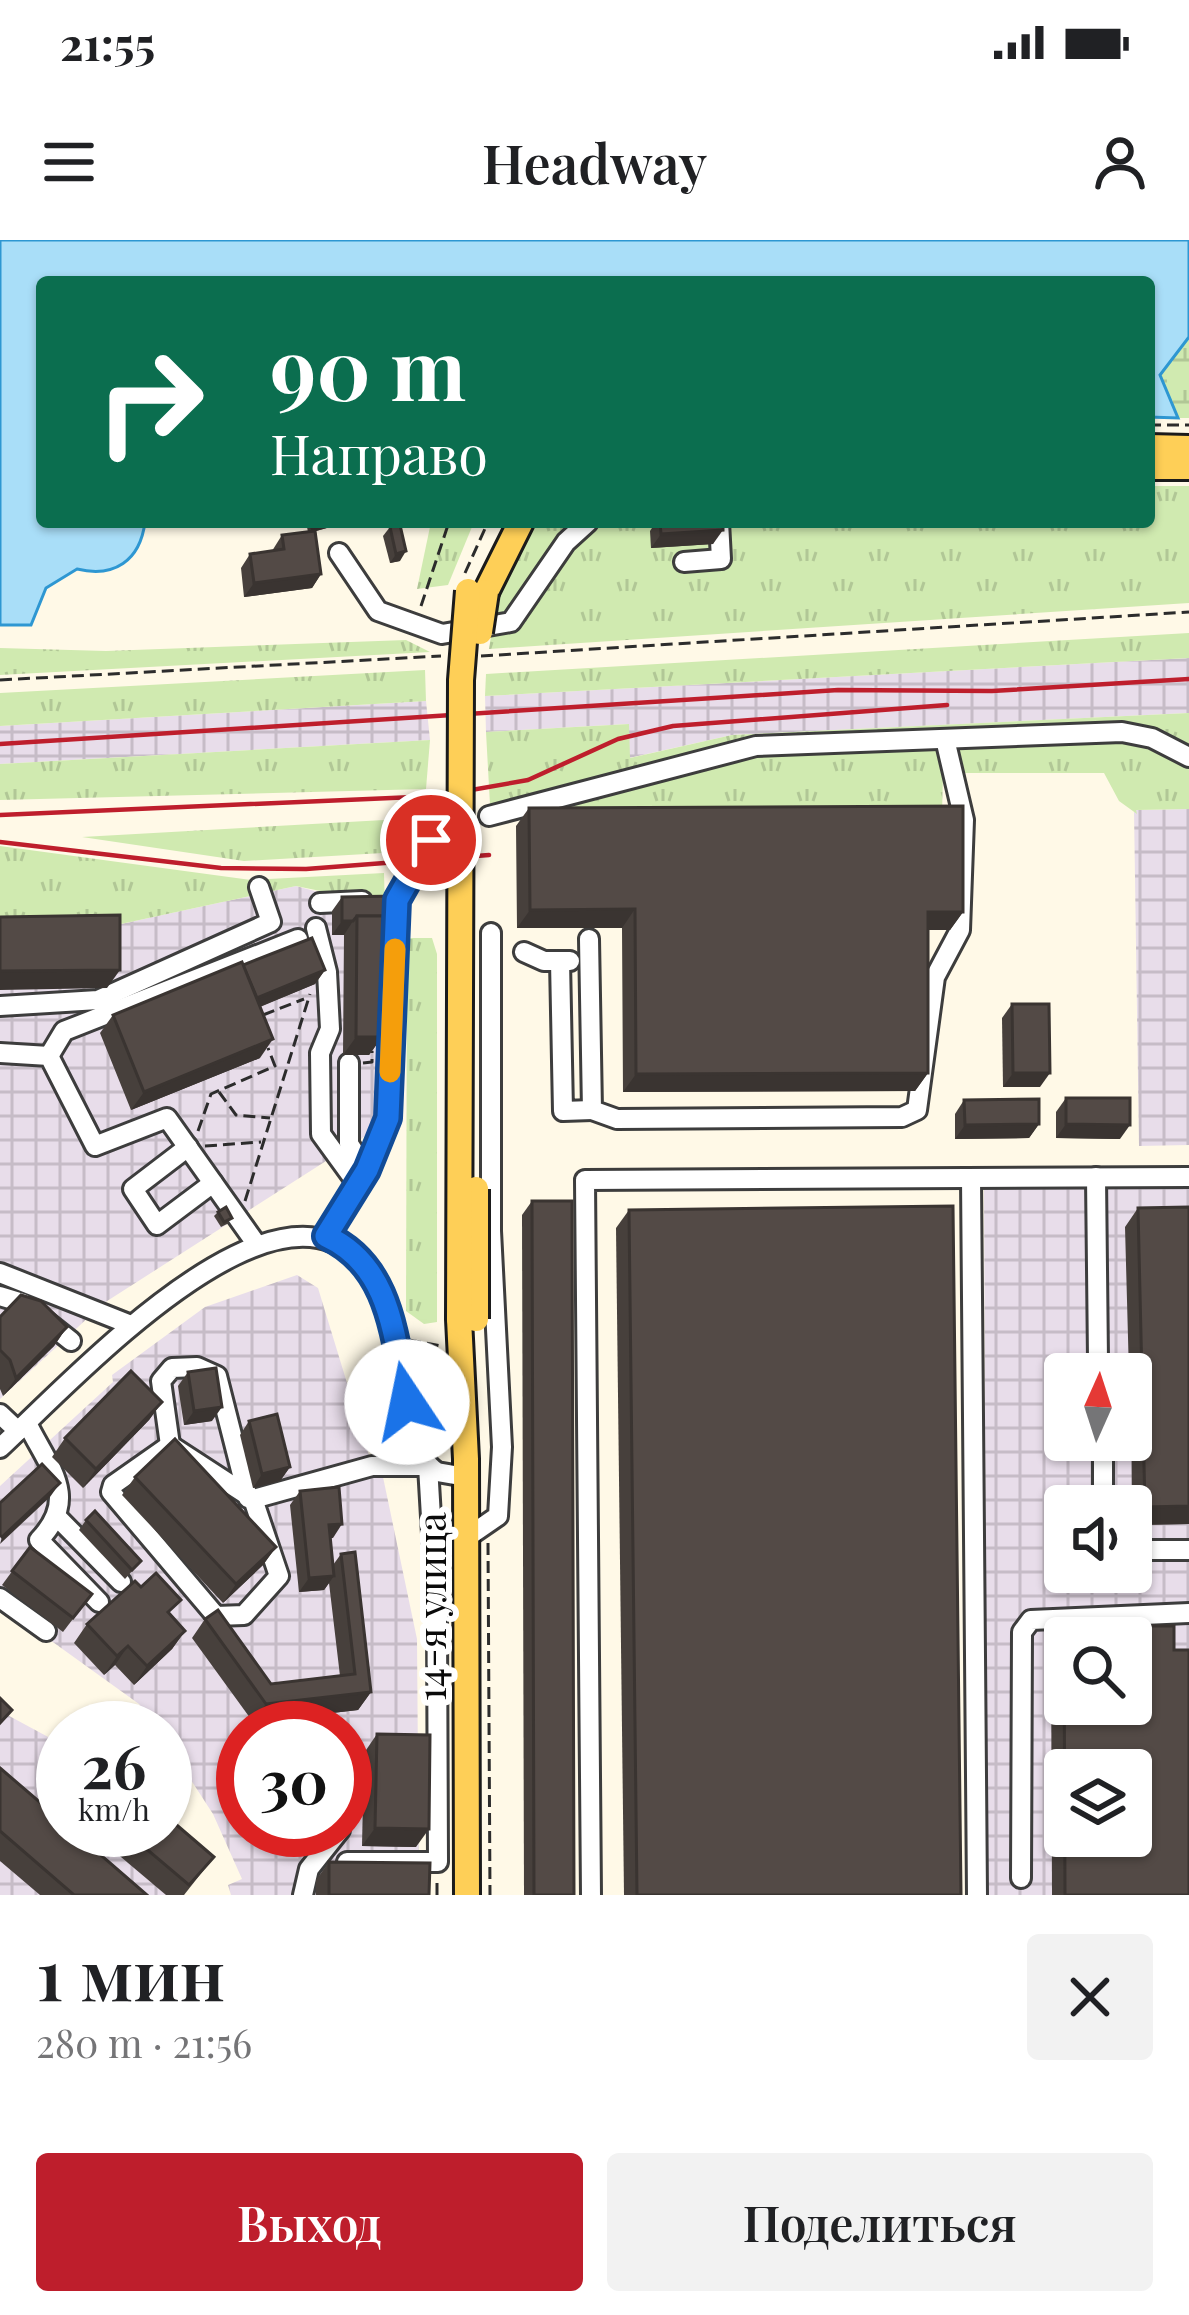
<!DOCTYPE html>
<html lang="ru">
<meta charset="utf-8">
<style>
:root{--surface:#fff;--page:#f2f2f2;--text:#202124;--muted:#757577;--accent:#be1e2c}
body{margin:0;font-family:"Playfair Display",serif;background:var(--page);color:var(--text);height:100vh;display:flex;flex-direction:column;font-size:45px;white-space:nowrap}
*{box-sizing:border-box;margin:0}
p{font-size:39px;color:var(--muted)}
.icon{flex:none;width:66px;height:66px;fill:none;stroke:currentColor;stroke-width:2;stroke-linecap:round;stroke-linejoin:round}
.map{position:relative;height:1655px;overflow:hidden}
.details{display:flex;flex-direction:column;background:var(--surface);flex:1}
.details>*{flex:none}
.banner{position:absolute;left:36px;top:36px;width:1119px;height:252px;border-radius:12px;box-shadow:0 3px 9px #0004;background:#0b6e4f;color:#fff;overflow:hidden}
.needle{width:78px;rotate:3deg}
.fabs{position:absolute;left:1044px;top:1113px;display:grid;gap:24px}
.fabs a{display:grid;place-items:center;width:108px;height:108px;border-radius:12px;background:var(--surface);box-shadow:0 3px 9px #0004;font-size:60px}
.speed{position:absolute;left:36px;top:1461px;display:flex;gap:24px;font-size:60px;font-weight:700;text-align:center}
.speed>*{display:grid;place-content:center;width:156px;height:156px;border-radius:50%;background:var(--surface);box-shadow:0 3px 9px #0004;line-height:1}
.speed small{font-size:30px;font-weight:400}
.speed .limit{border:18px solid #d22;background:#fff;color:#111}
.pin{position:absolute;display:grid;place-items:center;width:102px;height:102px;color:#fff;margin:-51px;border:6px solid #fff;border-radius:50%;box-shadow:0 3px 12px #0007}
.me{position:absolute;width:132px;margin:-66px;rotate:349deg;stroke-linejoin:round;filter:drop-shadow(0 0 9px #0008)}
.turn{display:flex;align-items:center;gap:42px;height:252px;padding:0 36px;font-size:54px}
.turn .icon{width:156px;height:156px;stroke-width:2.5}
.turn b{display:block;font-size:84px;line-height:102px}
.round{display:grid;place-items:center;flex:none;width:126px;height:126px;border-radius:12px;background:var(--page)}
.head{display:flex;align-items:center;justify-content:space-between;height:204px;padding:0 36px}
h1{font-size:72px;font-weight:600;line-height:90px}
.action{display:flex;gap:24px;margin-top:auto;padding:24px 36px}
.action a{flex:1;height:138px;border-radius:12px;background:var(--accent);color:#fff;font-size:48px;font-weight:600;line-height:138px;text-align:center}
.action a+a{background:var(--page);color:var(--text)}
.status{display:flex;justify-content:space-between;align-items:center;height:84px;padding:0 60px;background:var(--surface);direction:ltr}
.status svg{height:33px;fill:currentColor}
header{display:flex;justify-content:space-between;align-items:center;height:156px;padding:0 36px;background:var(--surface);font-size:54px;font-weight:600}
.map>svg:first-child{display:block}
</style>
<div class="status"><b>21:55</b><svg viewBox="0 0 49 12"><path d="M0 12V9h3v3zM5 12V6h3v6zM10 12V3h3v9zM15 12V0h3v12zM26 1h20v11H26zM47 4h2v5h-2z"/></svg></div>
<header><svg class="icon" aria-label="menu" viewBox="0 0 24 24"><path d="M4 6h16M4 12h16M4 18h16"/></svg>Headway<svg class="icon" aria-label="person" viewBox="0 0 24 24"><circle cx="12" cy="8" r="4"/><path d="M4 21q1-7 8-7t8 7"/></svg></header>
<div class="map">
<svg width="1189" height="1655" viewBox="0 0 1189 1655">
<defs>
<pattern id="industrial-grid" width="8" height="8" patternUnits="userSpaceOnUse" patternTransform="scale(3)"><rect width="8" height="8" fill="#e8ddea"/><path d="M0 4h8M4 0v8" fill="none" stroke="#c6bcc7"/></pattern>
<pattern id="grass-tufts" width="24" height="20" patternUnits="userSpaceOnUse" patternTransform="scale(3)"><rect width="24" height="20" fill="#d0eab0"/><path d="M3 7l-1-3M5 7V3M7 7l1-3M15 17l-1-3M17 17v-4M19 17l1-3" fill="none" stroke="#b1c796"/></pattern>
<pattern id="wetland-marsh" width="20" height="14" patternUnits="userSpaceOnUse" patternTransform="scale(3)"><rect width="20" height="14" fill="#d0eab0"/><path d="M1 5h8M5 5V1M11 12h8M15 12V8" fill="none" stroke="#b1c796"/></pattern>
</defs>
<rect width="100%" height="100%" fill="#fff9e7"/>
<g fill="url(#industrial-grid)" fill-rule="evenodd">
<polygon points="1189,418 1189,473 732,495 629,518 628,484 486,492 485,456"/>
<polygon points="426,461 430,500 0,524 0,486"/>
<polygon points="1189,569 1189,905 1139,906 1134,570"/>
<polygon points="296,646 385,670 373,891 104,1063 0,1159 0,683 107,687"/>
<path d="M 984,946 L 1189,947 L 1189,1655 L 987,1655 ZM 1065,1134 L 1131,1134 L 1131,1200 L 1065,1200 ZM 1065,1266 L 1131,1266 L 1131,1332 L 1065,1332 ZM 1065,1398 L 1131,1398 L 1131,1464 L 1065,1464 ZM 1065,1530 L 1131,1530 L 1131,1596 L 1065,1596 Z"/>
<path d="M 297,1035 L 318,1048 L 376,1238 L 383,1237 L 417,1399 L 419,1655 L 231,1655 L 228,1645 L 242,1639 L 213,1574 L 165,1500 L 165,1488 L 156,1488 L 139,1464 L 0,1364 L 0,1246 L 113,1142 L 112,1135 L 205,1067 ZM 243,1488 L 345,1488 L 345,1590 L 243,1590 Z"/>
<polygon points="0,1471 63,1505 57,1514 63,1519 63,1590 143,1590 173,1655 0,1655"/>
</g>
<g fill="url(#grass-tufts)">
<polygon points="1149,246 1189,246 1189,363 489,409 499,343 531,282 1149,282"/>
<polygon points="431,282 474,282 448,345 417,349"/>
<polygon points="1189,393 1189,418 485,456 486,434"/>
<polygon points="406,400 430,412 0,435 0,408 106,411"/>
<polygon points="425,430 426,461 0,486 0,453"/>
<polygon points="1189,473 1189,569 1136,570 1137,574 1119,561 1104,533 943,533 942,574 513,574 491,583 486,492 629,484 630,518 732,495"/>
<polygon points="430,500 426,549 0,560 0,524"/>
<polygon points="384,580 383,613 244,621 82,597"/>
<polygon points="0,606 251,640 384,633 385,670 332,671 330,653 296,646 107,687 0,683"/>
<polygon points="407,698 432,698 437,714 437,1082 424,1084 406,1071"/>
<polygon points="414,1103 444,1113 444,1210 433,1195"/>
</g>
<polygon fill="url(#wetland-marsh)" points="1189,97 1189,178 1178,178 1160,135"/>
<path fill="#a9def8" stroke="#2e97d2" stroke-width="3" d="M 0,0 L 1189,0 L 1189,97 L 1160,135 L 1178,178 L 1149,177 L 1149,42 L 42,42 L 42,282 L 145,282 C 140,321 114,338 77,329 L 46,348 L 31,385 L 0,385 Z"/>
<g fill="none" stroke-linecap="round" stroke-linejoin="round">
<polyline stroke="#dad5c6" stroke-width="18" stroke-dasharray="18 9" stroke-linecap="butt" points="431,600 489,576"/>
<defs>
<g id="minor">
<polyline points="339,313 378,371 442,394 511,382 566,302 588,282"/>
<polyline points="684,322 721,319 719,282"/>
<polyline points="489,576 756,506 1122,492 1152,498 1189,517"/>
<polyline points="320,663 362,661"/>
<polyline points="316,688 327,732 330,789 320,813 321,894 358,945"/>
<polyline points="589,699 592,870 617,879 902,877 917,870 935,737 960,690 964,580 945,499"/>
<polyline points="524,712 544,721 570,721"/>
<polyline points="560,721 563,871 592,870"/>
<polyline points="0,766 98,760 271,682 259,647"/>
<polyline points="0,813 49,816 95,906 167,878 257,1005"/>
<polyline points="49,816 64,791 298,699"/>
<polyline points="349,823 349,904 366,930"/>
<polyline points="188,907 133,949 157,985 213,943"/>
<polyline points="1096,937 1098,1120"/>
<polyline points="971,938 977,1655"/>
<polyline points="326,996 366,930 388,877 397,660 431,600"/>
<polyline points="0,1033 131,1085"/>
<polyline points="0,1056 23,1063 71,1101"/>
<polyline points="0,1174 18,1191"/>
<path d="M 27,1183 C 49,1228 80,1257 39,1300 L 99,1362"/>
<polyline points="1103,1200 1103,1266"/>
<polyline points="170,1205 161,1141 172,1128 197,1127 217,1136 248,1258"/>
<path d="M 0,1208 C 90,1124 344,846 395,1104 C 403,1141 403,1209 437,1232 L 466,1237"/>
<polyline points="253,1259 279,1336 244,1375 216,1376 111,1252 113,1245 170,1205 253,1259 372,1226 428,1226 437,1379 438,1622 347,1622"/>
<polyline points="59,1279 121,1342"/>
<polyline points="466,1298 498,1276 502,1207 491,991 491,693"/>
<polyline points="1131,1310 1189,1310"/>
<polyline points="0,1358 46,1391"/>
<polyline points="345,1564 350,1505"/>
<polyline points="1021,1638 1022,1392 1031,1380 1189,1373"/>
<polyline points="303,1655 309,1629 340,1590"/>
<polyline points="591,1655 585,940 1189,937"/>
</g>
<g id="major">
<polyline points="1149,207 1189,208"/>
<polyline points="1149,227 1189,227"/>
<polyline points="486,352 521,282"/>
<polyline points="459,1079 466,1219 467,1655"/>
</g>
</defs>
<use href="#minor" stroke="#3d3d3d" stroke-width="24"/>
<use href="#major" stroke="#1b1b1b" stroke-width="30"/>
<g stroke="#2c2c2c" stroke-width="3" stroke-dasharray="12 6" stroke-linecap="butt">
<polyline points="1149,185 1189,185"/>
<polyline points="465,333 488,282"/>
<polyline points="421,366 449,282"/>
<polyline points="481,416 1189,372"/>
<polyline points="0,440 441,416"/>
<polyline points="263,775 304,759"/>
<polyline points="363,823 372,822 372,811"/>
<polyline points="219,852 236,875 270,878"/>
<polyline points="198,891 211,854 275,826 268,808"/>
<polyline points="205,906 261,902"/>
<polyline points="245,961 310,754"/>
<polyline points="409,1100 441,1106"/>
<polyline points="488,1303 490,1655"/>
<polyline points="437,1655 437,1637"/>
</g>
<use href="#minor" stroke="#fff" stroke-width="18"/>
<use href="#major" stroke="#fecf57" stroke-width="24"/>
<g stroke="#be1e2c" stroke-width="4.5">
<polyline points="0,504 838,450 992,451 1189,439"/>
<polyline points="0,575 437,556 528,540 618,499 673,486 947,465"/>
<polyline points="0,602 221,628 306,629 489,615"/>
</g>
<defs>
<g id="major-bridge">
<polyline points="480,392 486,352"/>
<polyline points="476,949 476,1079"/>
<polyline points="459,1079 461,440 468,351"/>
</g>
</defs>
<use href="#major-bridge" stroke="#1b1b1b" stroke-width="30" stroke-linecap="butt"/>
<use href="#major-bridge" stroke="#fecf57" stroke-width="24"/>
</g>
<g fill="#47403c">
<polygon points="306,282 348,282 316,291 321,334 312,348 244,357 241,328 250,314 272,311 282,295 308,292"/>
<polygon points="656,282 723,282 713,304 651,308 650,291"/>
<polygon points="390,287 400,321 390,323 383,296"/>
<polygon points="529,568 963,672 950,690 928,690 928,833 915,851 623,852 622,688 517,688 516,586"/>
<polygon points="342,657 395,681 385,695 382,695 382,797 369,815 343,815 344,695 332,695 332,671"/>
<polygon points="243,725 325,730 315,744 260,767 260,818 131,870 100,793 113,775"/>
<polygon points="1012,764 1040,847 1003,847 1002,778"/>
<polygon points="1066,858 1120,899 1056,898 1056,872"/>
<polygon points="964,860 1039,884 1029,898 955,899 955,874"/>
<polygon points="532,961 574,1655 524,1655 522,975"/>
<polygon points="1189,967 1189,1284 1132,1285 1131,1134 1129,1134 1125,987 1138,968"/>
<polygon points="629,970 961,1655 624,1655 616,988"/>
<polygon points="218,972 229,983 221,987 214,976"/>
<polygon points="0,1077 67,1087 54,1106 3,1156 0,1149"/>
<polygon points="188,1132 212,1181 184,1185 178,1146"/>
<polygon points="162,1162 149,1180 83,1248 52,1217 65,1198"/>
<polygon points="249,1181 290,1227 280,1241 253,1248 240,1195"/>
<polygon points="135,1237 276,1307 263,1325 223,1363 122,1255"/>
<polygon points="300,1251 333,1298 331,1298 333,1325 341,1314 371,1452 358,1470 253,1482 192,1398 205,1379 271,1444 340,1436 329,1343 324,1350 299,1352 290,1265"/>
<polygon points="86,1280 141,1321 125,1339 79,1290"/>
<polygon points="30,1307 92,1354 63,1392 2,1345"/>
<polygon points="171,1375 185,1391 172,1409 134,1445 115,1425 104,1435 74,1403 87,1384"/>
<polygon points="1064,1386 1189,1655 1052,1655 1051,1405"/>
<polygon points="377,1494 416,1607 362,1606 364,1513"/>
<polygon points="63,1521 63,1568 41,1550"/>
<polygon points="0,1528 147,1655 40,1655 0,1621"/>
<polygon points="89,1590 165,1590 214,1617 184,1655 166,1655"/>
<polygon points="329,1622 429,1655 316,1655 316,1640"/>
</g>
<g fill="#3a3431">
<polygon points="335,282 348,282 309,293 312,288"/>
<polygon points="723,290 713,304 651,308 661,294"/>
<polygon points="406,311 400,321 390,323 396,314"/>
<polygon points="321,334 312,348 244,357 254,343"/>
<polygon points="635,669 622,688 517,688 530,670"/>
<polygon points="928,672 963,672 950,690 915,690"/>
<polygon points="342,681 353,681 344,695 332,695"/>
<polygon points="356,681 395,681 385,695 356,695"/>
<polygon points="120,730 107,748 0,750 0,731"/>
<polygon points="325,730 315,744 242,774 252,760"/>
<polygon points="356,797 382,797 369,815 343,815"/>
<polygon points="273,799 260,818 131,870 144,852"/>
<polygon points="928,833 915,851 623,852 636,834"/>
<polygon points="1013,833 1050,833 1040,847 1003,847"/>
<polygon points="1039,884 1029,898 955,899 965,885"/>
<polygon points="1066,884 1130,885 1120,899 1056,898"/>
<polygon points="67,1087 54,1106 3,1156 16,1138"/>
<polygon points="162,1162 149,1180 83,1248 96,1229"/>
<polygon points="222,1167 212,1181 184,1185 194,1171"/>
<polygon points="290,1227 280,1241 253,1248 262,1234"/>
<polygon points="60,1243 50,1257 0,1304 2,1297"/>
<polygon points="1189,1266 1189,1284 1132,1285 1145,1267"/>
<polygon points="342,1284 333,1298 320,1299 329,1285"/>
<polygon points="276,1307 263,1325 223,1363 236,1344"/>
<polygon points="334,1336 324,1350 299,1352 309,1338"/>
<polygon points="185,1391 172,1409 134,1445 147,1426"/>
<polygon points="128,1406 115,1425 104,1435 117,1416"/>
<polygon points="371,1452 358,1470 253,1482 266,1464"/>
<polygon points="375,1588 429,1589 416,1607 362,1606"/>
</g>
<g fill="#534a46" stroke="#3a3431" stroke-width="3" fill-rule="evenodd">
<polygon points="310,282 335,282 312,288"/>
<polygon points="660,282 723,282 723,290 661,294"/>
<polygon points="400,285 406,311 396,314 390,287"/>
<polygon points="315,291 321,334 254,343 250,314 284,309 282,295"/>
<polygon points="963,566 963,672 928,672 928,833 636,834 635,669 530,670 529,568"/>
<polygon points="395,656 395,681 383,681 383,676 357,676 353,681 342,681 342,657"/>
<polygon points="120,675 120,730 0,731 0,677"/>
<polygon points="357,676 383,676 382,797 356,797"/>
<polygon points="312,698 325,730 257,758 243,725"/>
<polygon points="242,722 273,799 144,852 113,775"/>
<polygon points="1012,764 1049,764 1050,833 1013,833"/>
<polygon points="1066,858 1130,858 1130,885 1066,884"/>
<polygon points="1039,859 1039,884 965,885 964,860"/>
<polygon points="532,961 572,961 574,1655 534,1655"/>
<polygon points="953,966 961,1655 637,1655 629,970"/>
<polygon points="226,967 232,978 224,982 218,972"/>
<polygon points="1189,967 1189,1266 1145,1267 1138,968"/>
<polygon points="21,1055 41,1061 67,1087 16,1138 10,1120 0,1110 0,1077"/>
<polygon points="216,1128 222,1167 194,1171 188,1132"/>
<polygon points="131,1131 162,1162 96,1229 65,1198"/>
<polygon points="277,1174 290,1227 262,1234 249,1181"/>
<polygon points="175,1199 276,1307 236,1344 135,1237"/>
<polygon points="42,1224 60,1243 2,1297 0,1295 0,1263"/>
<polygon points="339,1247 342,1284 329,1285 334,1336 309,1338 300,1251"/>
<polygon points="95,1271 141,1321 132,1330 86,1280"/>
<polygon points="30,1307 92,1354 73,1378 12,1331"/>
<polygon points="355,1312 371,1452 266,1464 205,1379 218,1370 271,1444 355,1434 341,1314"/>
<polygon points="156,1333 181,1360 168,1372 185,1391 147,1426 128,1406 117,1416 87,1384 135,1341 141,1347"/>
<path d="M 1064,1386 L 1174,1386 L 1174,1410 L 1189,1410 L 1189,1655 L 1065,1655 ZM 1065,1398 L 1131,1398 L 1131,1464 L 1065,1464 ZM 1065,1530 L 1131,1530 L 1131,1596 L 1065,1596 Z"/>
<polygon points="0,1458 12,1470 0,1483"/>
<polygon points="377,1494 430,1495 429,1589 375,1588"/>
<polygon points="63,1521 63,1538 55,1531"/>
<polygon points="0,1528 63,1582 63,1590 72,1590 147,1655 74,1655 0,1591"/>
<polygon points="165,1575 214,1617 189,1645 124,1590 165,1590"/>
<polygon points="329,1622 430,1623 429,1655 329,1655"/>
</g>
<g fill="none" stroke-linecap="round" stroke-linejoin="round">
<defs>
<path id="route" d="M 407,1162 C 394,1099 392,1026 326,996 L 367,930 L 388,878 L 397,660 L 431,600"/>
</defs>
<use href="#route" stroke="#114b97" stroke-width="30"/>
<use href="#route" stroke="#1a73e8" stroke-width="21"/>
<polyline stroke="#f59e0b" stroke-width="21" points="390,832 395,709"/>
</g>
<g text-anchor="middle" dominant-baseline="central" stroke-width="12" stroke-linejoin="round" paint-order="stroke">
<g font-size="39" fill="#0a0a0a" stroke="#fff">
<text transform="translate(430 1367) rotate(-90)">14-я улица</text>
</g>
</g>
</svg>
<div class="fabs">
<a><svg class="needle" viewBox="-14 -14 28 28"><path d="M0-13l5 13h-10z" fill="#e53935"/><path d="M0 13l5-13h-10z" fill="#757577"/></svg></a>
<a><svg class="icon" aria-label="sound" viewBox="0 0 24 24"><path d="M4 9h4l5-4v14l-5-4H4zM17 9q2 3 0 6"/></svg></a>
<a><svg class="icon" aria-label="search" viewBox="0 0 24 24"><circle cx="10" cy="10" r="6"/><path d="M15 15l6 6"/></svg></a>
<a><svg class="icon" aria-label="layers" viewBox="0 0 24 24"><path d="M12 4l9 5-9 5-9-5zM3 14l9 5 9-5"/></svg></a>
</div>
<div class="speed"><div>26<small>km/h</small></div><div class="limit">30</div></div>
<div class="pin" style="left:431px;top:600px;background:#d93025"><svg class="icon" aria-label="arrive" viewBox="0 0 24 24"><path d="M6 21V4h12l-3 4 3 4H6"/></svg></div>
<svg class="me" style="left:407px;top:1162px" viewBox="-20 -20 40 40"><circle r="19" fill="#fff"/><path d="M0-13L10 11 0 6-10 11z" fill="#1a73e8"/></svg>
<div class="banner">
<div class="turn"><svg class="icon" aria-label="right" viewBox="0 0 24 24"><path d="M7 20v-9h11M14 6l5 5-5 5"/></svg><div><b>90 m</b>Направо</div></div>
</div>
</div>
<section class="details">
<div class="head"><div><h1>1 мин</h1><p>280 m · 21:56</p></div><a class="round"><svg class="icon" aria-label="close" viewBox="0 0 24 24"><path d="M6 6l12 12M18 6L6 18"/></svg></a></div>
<div class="action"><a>Выход</a><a>Поделиться</a></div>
</section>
